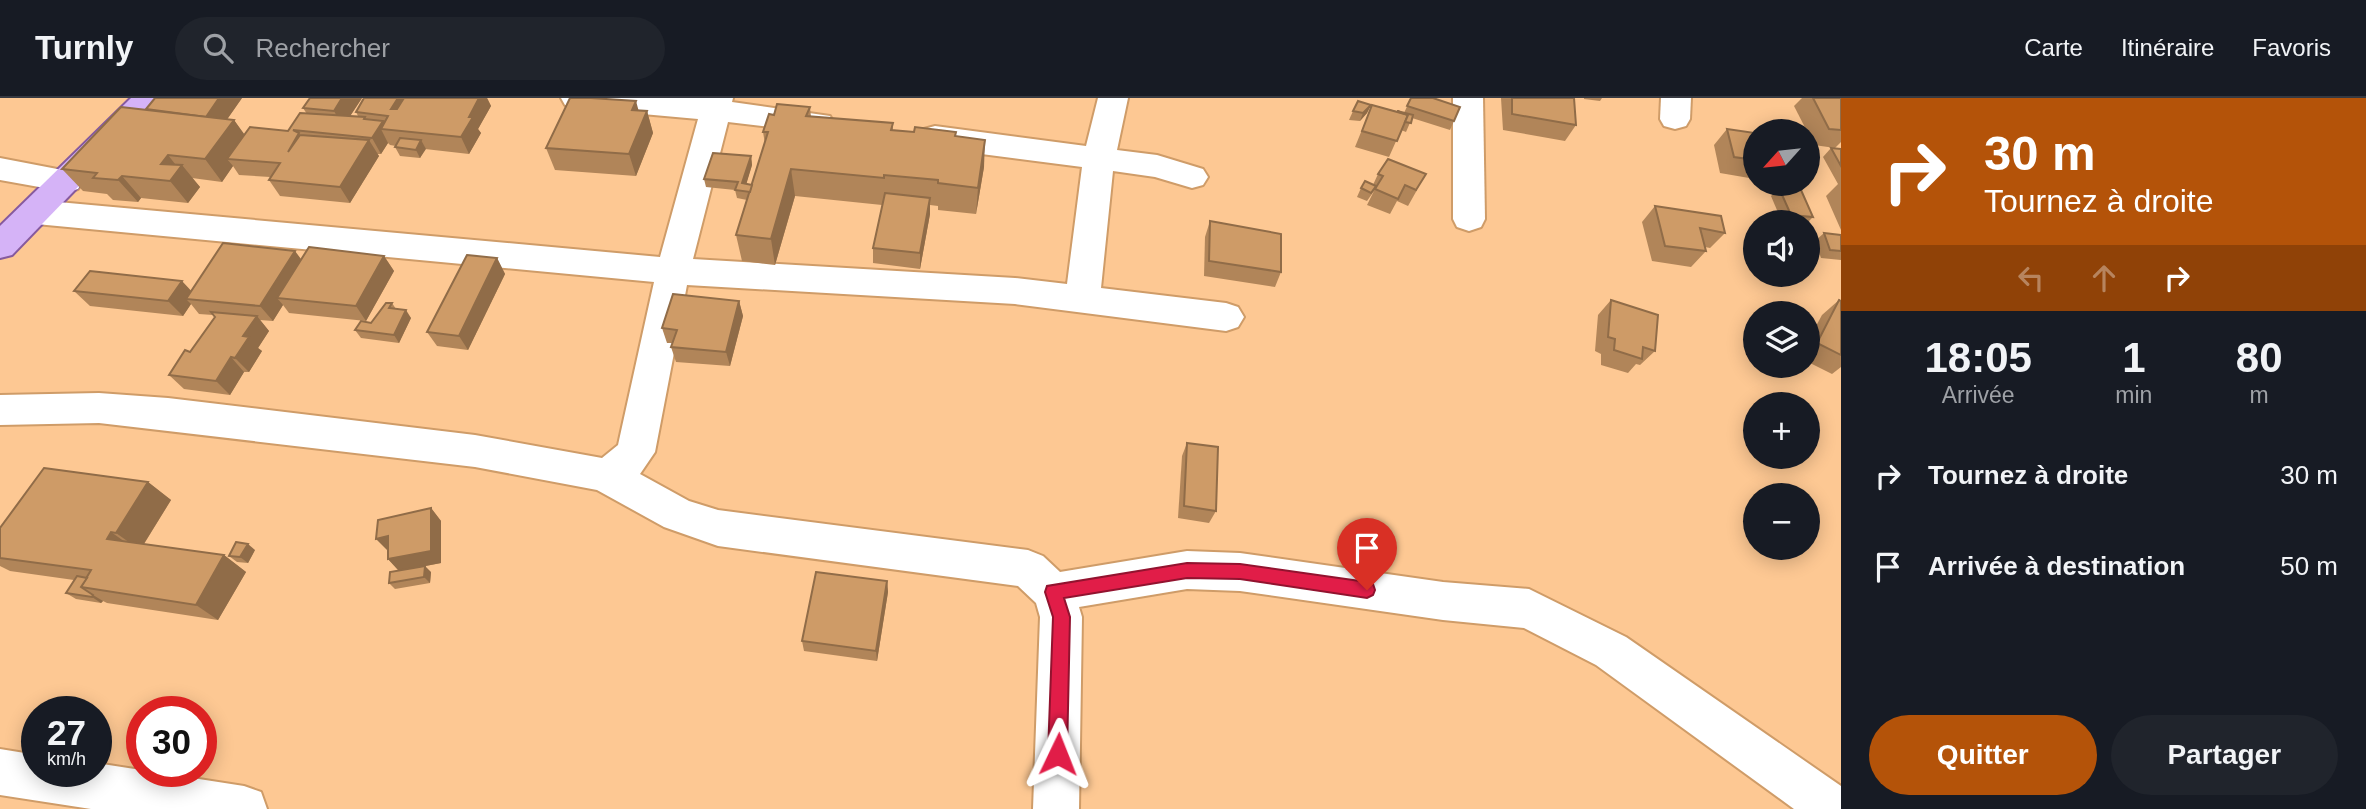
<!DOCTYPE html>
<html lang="fr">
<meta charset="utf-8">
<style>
:root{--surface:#171b24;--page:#20242c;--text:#f1f3f6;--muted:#9ea1a6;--line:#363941;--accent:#b45309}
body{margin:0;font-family:Arial,sans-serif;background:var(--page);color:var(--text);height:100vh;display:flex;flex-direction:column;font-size:26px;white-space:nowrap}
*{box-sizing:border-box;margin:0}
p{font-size:23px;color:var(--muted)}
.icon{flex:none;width:38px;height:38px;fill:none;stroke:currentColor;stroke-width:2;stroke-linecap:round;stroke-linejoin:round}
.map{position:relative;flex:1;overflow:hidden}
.sheet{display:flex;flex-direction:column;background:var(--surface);width:525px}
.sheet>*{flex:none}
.guide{background:#b45309;color:#fff;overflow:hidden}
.needle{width:46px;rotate:243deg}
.buttons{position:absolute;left:1743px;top:21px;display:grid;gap:14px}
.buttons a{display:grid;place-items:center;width:77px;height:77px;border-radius:50%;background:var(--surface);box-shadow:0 4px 18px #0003;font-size:35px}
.speed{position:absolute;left:21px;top:598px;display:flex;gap:14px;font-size:35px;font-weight:700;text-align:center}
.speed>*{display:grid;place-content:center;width:91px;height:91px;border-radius:50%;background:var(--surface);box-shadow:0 4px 18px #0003;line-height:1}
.speed small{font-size:18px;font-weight:400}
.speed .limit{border:10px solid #d22;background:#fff;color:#111}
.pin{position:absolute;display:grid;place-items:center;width:60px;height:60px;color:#fff;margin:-72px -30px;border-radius:50% 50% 50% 0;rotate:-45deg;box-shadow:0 0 7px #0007}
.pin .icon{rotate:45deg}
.me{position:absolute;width:77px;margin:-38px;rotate:2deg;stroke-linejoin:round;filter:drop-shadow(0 0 5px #0008)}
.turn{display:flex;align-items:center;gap:24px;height:147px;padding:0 28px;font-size:32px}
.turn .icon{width:91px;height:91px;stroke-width:2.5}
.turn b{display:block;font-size:49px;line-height:60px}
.lanes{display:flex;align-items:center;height:66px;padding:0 28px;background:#0003;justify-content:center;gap:35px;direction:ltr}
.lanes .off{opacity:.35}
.eta{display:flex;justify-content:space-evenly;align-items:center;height:119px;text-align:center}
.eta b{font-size:42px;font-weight:700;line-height:49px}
.action{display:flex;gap:14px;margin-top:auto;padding:14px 28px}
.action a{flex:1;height:80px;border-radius:42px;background:var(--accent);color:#fff;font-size:28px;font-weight:700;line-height:80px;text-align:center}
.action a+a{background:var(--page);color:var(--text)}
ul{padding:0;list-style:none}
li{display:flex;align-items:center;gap:21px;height:91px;padding:0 28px}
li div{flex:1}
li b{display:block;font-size:26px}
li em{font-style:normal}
header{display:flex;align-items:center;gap:42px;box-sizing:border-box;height:98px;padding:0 35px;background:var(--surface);border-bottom:2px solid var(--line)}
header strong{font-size:33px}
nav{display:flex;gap:38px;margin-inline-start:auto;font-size:24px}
.search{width:490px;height:63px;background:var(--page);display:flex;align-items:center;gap:18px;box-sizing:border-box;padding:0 24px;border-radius:38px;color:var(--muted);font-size:26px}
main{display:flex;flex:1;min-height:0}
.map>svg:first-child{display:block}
</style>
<header>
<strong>Turnly</strong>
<div class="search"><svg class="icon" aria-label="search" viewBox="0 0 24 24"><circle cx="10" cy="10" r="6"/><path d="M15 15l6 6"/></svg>Rechercher</div>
<nav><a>Carte</a><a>Itinéraire</a><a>Favoris</a></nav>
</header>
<main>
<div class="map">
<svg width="1841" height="711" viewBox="0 0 1841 711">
<rect width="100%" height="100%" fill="#fdc893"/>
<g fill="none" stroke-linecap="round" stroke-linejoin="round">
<defs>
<g id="minor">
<polygon points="561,0 733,0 732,4 830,18 834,25 830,32 819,35 728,24 693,161 1015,180 1067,186 1082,69 935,50 924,47 919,39 924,31 935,28 1086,48 1098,0 1128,0 1117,52 1157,57 1203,71 1208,79 1203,87 1192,90 1155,79 1113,73 1101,190 1226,205 1238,209 1244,219 1238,229 1226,233 1015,206 687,187 655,354 640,376 689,403 718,412 1028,452 1043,458 1060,474 1187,453 1240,455 1443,484 1529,491 1626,539 1841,688 1841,711 1794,711 1596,567 1524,530 1443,522 1240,493 1187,491 1079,509 1082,519 1079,711 1033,711 1040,519 1036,505 1018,488 718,448 664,429 597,392 475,369 99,325 0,327 0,297 99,295 168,300 475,337 602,360 618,347 654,184 36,126 24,122 20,114 24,106 36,102 660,159 698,21 576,10 565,7"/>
<polygon points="1453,0 1483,0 1485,121 1481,129 1469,133 1457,129 1453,121"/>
<polygon points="1661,0 1691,0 1690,21 1686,28 1675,31 1664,28 1660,21"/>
<polygon points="0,60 78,75 83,83 78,91 67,94 0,82"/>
<polygon points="0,651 37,657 37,674 96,674 96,665 244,688 261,694 267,711 91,711 0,697"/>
</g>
<polygon id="major" points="131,0 164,0 12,157 0,160 0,128"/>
</defs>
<use href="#minor" stroke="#cf9c68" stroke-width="4"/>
<use href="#major" stroke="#865a9e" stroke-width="4"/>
<use href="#minor" fill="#fff" fill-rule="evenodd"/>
<use href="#major" fill="#d5b3f7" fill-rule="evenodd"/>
</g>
<g fill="#b18559">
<polygon points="242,0 227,21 234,22 244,37 288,33 307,16 303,10 310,0 362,0 350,18 358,18 356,14 364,0 487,0 491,8 478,31 481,35 469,56 425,51 420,60 400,58 395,49 396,48 390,47 388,45 381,56 377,56 379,58 350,105 280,98 269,82 270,79 239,77 233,68 222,84 192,80 200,89 188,105 141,100 138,104 113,102 107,96 83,93 62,71 147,12 146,11"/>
<polygon points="1411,0 1454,23 1450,32 1412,20 1406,34 1401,32 1389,59 1355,49 1372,7 1404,15"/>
<polygon points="1501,0 1574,0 1576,27 1565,43 1503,32"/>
<polygon points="1584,0 1602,0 1600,3 1584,1"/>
<polygon points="1802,0 1841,0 1841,44 1835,50 1814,47 1794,8"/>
<polygon points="1371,7 1367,15 1360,23 1349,22 1353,13"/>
<polygon points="810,9 811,19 893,25 893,32 955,38 984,69 976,116 938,112 938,108 930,107 930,116 920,171 873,165 873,150 882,107 795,98 775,167 742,163 736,137 747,102 737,100 735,92 706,89 704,81 751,58 752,67 746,86 752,87 765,46 763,34 774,17"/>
<polygon points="638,12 647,13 653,35 636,78 555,72 546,50"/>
<polygon points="1727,31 1755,35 1755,81 1720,75 1714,47"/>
<polygon points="1831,50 1841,51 1841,132 1826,98 1838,86 1823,59"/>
<polygon points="1378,76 1417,92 1408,108 1397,103 1390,116 1367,107 1374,93 1367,103 1357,99 1361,90 1373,87"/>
<polygon points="1779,90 1813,119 1808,124 1782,124 1771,98"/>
<polygon points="1655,108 1725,135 1710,150 1705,149 1706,153 1691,169 1652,163 1642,124"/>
<polygon points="1210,123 1281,174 1275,189 1204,178 1205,139"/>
<polygon points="1824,135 1841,137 1841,162 1821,160 1815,143"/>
<polygon points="384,158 394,173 366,223 289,215 283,207 273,223 260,222 269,233 258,250 262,253 249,274 244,274 230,297 184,291 169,277 190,254 215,219 213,217 199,216 191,206 183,218 90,208 74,193 191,193 301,162"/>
<polygon points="497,160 505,176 468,252 437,248 427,234"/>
<polygon points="1611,202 1655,253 1640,267 1636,266 1628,275 1601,267 1601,256 1595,253 1598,217"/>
<polygon points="1839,202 1841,203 1841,269 1832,276 1808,264 1808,243 1822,217"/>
<polygon points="739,203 743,218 730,268 676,264 671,249 672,245 667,245 662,230"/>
<polygon points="392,205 396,211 411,220 399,245 361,240 355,232 371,225"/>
<polygon points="1187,345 1216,413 1209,425 1178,420 1182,358"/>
<polygon points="148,384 171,402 144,446 224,457 246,474 218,522 107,505 103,503 101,505 76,501 66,495 74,482 10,473 0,468 0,430"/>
<polygon points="431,410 441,423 441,465 405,472 431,474 430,485 395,491 389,485 399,473 388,461"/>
<polygon points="255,452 248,465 237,464 229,458"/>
<polygon points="887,483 888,494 877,563 804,553 802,543"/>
</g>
<g fill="#906c48">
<polygon points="219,0 242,0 217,36 205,20"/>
<polygon points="342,0 362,0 343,29 334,13"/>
<polygon points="398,0 413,0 400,27 391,11"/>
<polygon points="479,0 487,0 491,8 478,31 481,35 469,56 461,39 469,19"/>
<polygon points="636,3 642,25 647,13 653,35 636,78 629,56 632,12"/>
<polygon points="1371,7 1367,15 1360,23 1363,15"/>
<polygon points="234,22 250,44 227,61 233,68 222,84 205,61"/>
<polygon points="383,23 388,32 381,31 388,45 381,56 372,40"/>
<polygon points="369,42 379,58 350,105 340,89"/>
<polygon points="421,42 426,51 420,60 416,52"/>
<polygon points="985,42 984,69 976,116 978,90"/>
<polygon points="168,57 179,71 182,67 200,89 188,105 170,83 161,66"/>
<polygon points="751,58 752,67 744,94 742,85"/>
<polygon points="791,71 795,98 775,167 771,141"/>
<polygon points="122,78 141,100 138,104 118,82"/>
<polygon points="930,100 930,116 920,171 920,155"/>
<polygon points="295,153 307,169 277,200 283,207 273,223 260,208"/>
<polygon points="384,158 394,173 366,223 356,208"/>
<polygon points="497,160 505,176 468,252 459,238"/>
<polygon points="182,183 196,198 186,201 191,206 183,218 168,203"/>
<polygon points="739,203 743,218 730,268 726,254"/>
<polygon points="406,212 411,220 399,245 394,237"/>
<polygon points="257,218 269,233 258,250 262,253 249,274 235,260 243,238"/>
<polygon points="231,259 244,274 230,297 216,283"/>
<polygon points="148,384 171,402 140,452 116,435"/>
<polygon points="431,410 441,423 441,465 399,473 388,461"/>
<polygon points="111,434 135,451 107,441"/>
<polygon points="388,438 388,453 376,441"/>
<polygon points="248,446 255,452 248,465 240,459"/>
<polygon points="224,457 246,474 218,522 196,507"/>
<polygon points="425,468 431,474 430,485 424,479"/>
<polygon points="887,483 888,494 877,563 876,553"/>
<polygon points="93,497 103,503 101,505 92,499"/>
</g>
<g fill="#ce9b67" stroke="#906c48" stroke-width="2">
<polygon points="155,0 219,0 206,19 146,11"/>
<polygon points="310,0 342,0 334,13 303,10"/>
<polygon points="364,0 398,0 391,11 397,11 404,0 479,0 469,19 473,19 461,39 381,31 388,18 356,14"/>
<polygon points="570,0 591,0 636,3 632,12 647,13 629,56 546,50"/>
<polygon points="1411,0 1433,0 1460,9 1454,23 1407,8"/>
<polygon points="1512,0 1574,0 1576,27 1512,16"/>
<polygon points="1813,0 1841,0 1841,32 1829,31"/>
<polygon points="1358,3 1371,7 1363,15 1353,13"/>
<polygon points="777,6 810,9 806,18 893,25 891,32 914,34 915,29 956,34 955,38 985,42 978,90 938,85 938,82 884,77 884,80 791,71 771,141 736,137 768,34 763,34 769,16 774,17"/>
<polygon points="1372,7 1408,17 1397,43 1362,33"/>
<polygon points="121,9 234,22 205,61 168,57 161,66 182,67 170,83 122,78 118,82 93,80 97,75 62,71"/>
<polygon points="1397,13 1413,17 1411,25 1405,24 1408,17"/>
<polygon points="300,15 365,19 364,21 383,23 372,40 293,32 299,35 288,54 300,37 369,42 340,89 269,82 280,65 227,61 250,29 288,33"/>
<polygon points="1727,31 1755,35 1755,62 1734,59"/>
<polygon points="400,40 421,42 416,52 395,49"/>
<polygon points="1831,50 1841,51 1841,68"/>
<polygon points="713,55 751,58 742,85 752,87 750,94 735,92 738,84 704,81"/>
<polygon points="1388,61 1426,76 1416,92 1405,87 1398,101 1375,91 1383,78 1378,76"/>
<polygon points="1365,83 1376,88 1371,95 1361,90"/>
<polygon points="1779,90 1801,92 1813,119 1791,117"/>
<polygon points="885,95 930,100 920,155 873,150"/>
<polygon points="1655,108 1721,118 1725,135 1700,130 1706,153 1665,148"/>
<polygon points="1210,123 1281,136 1281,174 1209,163"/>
<polygon points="1824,135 1841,137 1841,153 1830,152"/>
<polygon points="223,145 295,153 260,208 186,201"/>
<polygon points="309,149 384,158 356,208 277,200"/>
<polygon points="467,157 497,160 459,238 427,234"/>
<polygon points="90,173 182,183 168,203 74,193"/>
<polygon points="673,196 739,203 726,254 671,249 677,232 662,230"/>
<polygon points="1611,202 1658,217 1655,253 1643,249 1642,261 1614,252 1615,241 1608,239"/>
<polygon points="1839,202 1841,203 1841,257 1817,245"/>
<polygon points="386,205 392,205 389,210 406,212 394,237 355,232 361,223 371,225"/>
<polygon points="211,214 257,218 243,238 249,239 235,260 231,259 216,283 169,277 185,252 190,254 215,219"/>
<polygon points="1187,345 1218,349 1216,413 1184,408"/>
<polygon points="44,370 148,384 116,435 111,434 107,441 224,457 196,507 81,489 91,472 0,460 0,430"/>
<polygon points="431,410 431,453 388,461 388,438 376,441 378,422"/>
<polygon points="236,444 248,446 240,459 229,458"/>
<polygon points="425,468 424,479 389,485 390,474"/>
<polygon points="816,474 887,483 876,553 802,543"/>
<polygon points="77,478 87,480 81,489 93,497 92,499 66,495"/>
</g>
<polygon fill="#e11d48" stroke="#92132f" stroke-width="2" points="1187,465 1240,466 1367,484 1373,486 1375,492 1373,497 1367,500 1240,481 1187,480 1064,500 1070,519 1067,656 1064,663 1058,665 1051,663 1048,656 1053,519 1045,494 1047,488"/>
</svg>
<div class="buttons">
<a><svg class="needle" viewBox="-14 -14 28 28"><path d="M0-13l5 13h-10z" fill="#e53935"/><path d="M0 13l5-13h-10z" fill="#9ea1a6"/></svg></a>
<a><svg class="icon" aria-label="sound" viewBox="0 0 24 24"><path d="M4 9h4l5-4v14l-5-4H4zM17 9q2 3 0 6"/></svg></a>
<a><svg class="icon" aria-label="layers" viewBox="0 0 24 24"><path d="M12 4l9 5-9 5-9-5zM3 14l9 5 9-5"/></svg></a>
<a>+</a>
<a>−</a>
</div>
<div class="speed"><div>27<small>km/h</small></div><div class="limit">30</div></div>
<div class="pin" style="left:1367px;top:492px;background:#d93025"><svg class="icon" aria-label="arrive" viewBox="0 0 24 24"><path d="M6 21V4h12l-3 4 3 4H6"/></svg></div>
<svg class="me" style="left:1058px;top:656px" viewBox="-20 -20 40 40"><path d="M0-17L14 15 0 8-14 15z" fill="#e11d48" stroke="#fff" stroke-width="4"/></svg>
</div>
<section class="sheet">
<div class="guide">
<div class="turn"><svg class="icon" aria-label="right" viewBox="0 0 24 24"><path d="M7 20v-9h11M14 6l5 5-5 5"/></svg><div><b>30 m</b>Tournez à droite</div></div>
<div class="lanes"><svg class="icon off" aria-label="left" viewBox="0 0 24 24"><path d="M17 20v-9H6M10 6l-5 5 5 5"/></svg><svg class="icon off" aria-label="ahead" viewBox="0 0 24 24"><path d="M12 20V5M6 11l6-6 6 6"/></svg><svg class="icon" aria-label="right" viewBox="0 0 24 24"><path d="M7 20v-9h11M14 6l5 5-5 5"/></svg></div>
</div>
<div class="eta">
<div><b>18:05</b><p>Arrivée</p></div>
<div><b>1</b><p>min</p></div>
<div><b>80</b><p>m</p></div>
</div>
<ul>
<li><svg class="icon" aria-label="right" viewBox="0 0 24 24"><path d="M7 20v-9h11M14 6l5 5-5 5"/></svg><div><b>Tournez à droite</b></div><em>30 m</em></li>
<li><svg class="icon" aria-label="arrive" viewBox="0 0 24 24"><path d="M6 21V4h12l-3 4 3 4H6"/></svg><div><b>Arrivée à destination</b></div><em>50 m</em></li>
</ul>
<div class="action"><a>Quitter</a><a>Partager</a></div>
</section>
</main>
